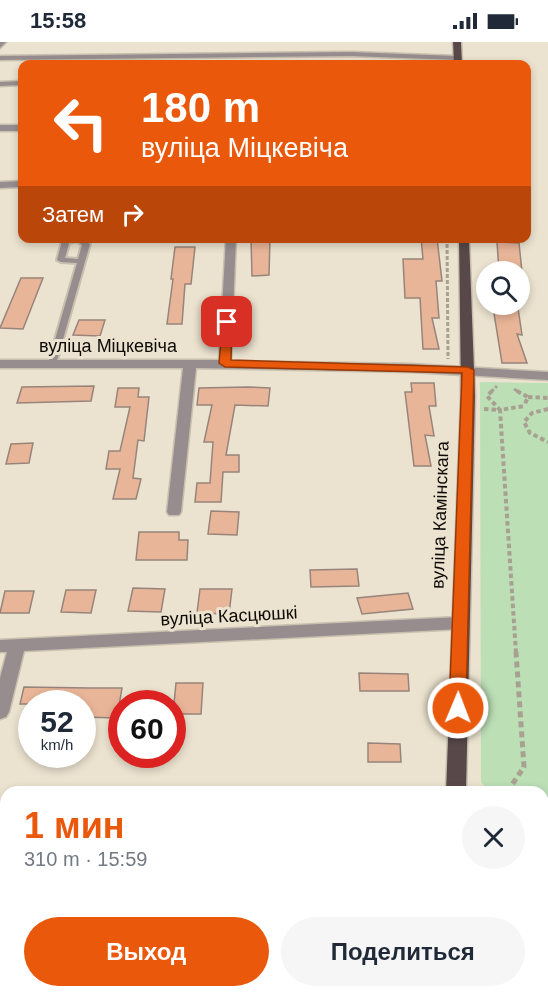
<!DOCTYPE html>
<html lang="ru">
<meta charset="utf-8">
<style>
:root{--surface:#fff;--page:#f6f6f7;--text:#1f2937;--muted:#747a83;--accent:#ea580c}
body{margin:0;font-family:Arial,sans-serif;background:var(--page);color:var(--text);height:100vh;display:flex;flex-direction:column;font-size:22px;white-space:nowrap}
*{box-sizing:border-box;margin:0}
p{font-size:20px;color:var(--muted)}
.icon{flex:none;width:33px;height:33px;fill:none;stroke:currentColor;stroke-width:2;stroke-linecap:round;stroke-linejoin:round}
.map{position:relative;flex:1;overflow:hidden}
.drawer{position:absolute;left:0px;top:744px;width:549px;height:212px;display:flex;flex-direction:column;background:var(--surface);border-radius:18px 18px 0 0;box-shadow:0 3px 9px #0003}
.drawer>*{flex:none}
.hud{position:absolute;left:18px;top:18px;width:513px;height:183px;border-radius:12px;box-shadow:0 3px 9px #0003;background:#ea580c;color:#fff;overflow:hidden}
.fabs{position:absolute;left:476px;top:219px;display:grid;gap:12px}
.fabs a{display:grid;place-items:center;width:54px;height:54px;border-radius:50%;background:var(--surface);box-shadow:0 3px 9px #0003;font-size:30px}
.speed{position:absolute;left:18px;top:648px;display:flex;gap:12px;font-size:30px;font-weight:700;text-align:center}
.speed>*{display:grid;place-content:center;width:78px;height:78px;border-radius:50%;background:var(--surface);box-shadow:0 3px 9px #0003;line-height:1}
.speed small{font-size:15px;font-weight:400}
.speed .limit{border:9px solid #d22;background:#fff;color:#111}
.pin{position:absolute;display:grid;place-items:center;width:51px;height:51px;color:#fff;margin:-26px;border-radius:12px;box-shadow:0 3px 9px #0006}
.me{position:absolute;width:66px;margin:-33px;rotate:1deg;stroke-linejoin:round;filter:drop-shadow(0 0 4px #0008)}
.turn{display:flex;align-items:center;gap:21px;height:126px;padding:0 24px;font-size:27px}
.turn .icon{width:78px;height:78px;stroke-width:2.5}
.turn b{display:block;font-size:42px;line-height:51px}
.then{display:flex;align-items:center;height:57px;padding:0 24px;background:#0003;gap:12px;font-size:22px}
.round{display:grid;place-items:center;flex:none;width:63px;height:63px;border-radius:32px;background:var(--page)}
.overview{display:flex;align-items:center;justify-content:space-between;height:102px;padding:0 24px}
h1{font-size:36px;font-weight:700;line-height:45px;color:var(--accent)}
.primary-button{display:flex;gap:12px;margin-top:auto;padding:12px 24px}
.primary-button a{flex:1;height:69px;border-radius:36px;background:var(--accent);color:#fff;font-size:24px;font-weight:700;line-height:69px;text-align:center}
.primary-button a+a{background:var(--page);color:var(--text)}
.status{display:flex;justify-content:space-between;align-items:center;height:42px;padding:0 30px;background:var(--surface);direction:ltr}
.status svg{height:16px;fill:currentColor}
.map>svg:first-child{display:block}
</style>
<div class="status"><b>15:58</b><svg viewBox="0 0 49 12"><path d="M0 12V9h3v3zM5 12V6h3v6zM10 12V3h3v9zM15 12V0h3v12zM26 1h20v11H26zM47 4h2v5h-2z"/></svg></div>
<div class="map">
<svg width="548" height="955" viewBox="0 0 548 955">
<rect width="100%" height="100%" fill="#ebe2cf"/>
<polygon fill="#bcdfb6" points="480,340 548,341 548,812 543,806 543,750 490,750 481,740"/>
<g fill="#e9b598" stroke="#97857b" stroke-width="1.5">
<polygon points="251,196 270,196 269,233 252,234"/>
<polygon points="421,196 437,196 442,239 436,239 439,276 432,276 439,307 423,307 420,256 405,256 403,217 423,217"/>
<polygon points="497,200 519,201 522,230 499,230"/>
<polygon points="175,205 195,205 191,242 185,242 182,282 167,282 173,237 171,237"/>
<polygon points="21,236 43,236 23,287 0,286"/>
<polygon points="493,265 518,266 522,293 517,292 527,321 502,321"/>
<polygon points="79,278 105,278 100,294 73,293"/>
<polygon points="411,341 434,341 436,364 429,364 434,394 425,393 431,424 414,424 405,350 412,350"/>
<polygon points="94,344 91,359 17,361 22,345"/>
<polygon points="248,345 270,346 268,364 235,363 226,413 239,413 239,430 223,430 221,460 195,460 197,441 210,441 213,400 204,400 212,363 197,363 199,346"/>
<polygon points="118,346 139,346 138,355 149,355 144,399 138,398 133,436 141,437 136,457 113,457 120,427 106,427 109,409 120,409 130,365 115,365"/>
<polygon points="33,401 29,421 6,422 11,402"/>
<polygon points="211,469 239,470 237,493 208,492"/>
<polygon points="139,490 179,490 179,498 188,498 187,518 136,518"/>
<polygon points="357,527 359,544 311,545 310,528"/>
<polygon points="133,546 165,547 161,570 128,569"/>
<polygon points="200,547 232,547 229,572 197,571"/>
<polygon points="66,548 96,548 91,571 61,570"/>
<polygon points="5,549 34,549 29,571 0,571"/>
<polygon points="408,551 413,567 362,572 357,556"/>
<polygon points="359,631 408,632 409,649 360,649"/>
<polygon points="176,641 203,641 201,672 173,672"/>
<polygon points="24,645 89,646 122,646 117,676 82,675 82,662 20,662"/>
<polygon points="368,701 400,702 401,720 368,720"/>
</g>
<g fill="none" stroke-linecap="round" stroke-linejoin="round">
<defs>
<g id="lane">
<path d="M 68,196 L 82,196 L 90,202 L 56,322 L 52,325 L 48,322 L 77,221 L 61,220 L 57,218 L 62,199 ZM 77,199 L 82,203 L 78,217 L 65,216 L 69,201 Z"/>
<rect x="0" y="808" width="6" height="12"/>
</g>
<g id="street">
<polygon points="0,0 6,0 0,6"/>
<polygon points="351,10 457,14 461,16 457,18 351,14 0,18 0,14"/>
<polygon points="22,39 22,43 0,44 0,40"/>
<rect x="0" y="83" width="22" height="6"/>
<polygon points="22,139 22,145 0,146 0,140"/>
<polygon points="226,196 236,196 231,319 411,322 548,330 548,338 411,330 196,326 181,470 179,473 169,473 167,470 183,326 0,326 0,318 219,318"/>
<polygon points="460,575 466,577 468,581 466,585 460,587 24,609 9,670 6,675 0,677 0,636 7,610 0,610 0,598"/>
</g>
<g id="primary">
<polygon points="453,0 461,0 462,22 454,22"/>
<polygon points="459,196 469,196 475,354 466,750 446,750 461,354"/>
<rect x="440" y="950" width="22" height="5"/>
</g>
</defs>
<use href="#lane" stroke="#c8c0af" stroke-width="4"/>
<use href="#street" stroke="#c8c0af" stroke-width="3"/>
<use href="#primary" stroke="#c8c0af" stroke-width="3"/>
<g stroke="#a8a192" stroke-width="3" stroke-dasharray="4 2" stroke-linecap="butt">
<polyline points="447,196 448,317"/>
<polyline points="514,347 519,350"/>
<polyline points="491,350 497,344"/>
</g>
<g stroke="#a8a192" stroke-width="4" stroke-dasharray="4.5 3" stroke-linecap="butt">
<polyline points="492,349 487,354 500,368 524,364"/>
<polyline points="517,349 528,355 524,364"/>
<polyline points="528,355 548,356"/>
<polyline points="484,367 500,368 516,611"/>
<polyline points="548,367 532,371 524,380 530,391 548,400"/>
</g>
<polyline stroke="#a8a192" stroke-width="5" stroke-dasharray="6 4" stroke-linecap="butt" points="507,750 524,725 516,610"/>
<use href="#lane" fill="#978d8e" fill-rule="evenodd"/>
<use href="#street" fill="#978d8e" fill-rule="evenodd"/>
<use href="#primary" fill="#584849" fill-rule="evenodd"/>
</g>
<polygon fill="#ea580c" stroke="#983908" stroke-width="1.5" points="223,277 231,277 232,280 231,318 468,325 474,328 466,666 463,670 458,672 452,670 449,666 462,331 225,325 219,321"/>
<g text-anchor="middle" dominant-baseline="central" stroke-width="6" stroke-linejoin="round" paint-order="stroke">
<g font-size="18" fill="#0e0b06" stroke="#ebe2cf">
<text x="108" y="304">вуліца Міцкевіча</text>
<text transform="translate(440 473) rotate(-88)">вуліца Камінскага</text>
<text transform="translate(229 574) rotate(-3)">вуліца Касцюшкі</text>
</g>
</g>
</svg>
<div class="fabs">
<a><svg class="icon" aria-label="search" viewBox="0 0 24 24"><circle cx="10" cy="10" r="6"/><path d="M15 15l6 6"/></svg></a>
</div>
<div class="speed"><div>52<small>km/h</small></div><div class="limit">60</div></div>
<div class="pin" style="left:227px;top:280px;background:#d93025"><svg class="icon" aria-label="arrive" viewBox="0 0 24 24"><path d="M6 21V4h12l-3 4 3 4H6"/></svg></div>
<svg class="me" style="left:458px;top:666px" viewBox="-20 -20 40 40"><circle r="17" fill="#ea580c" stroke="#fff" stroke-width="3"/><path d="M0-11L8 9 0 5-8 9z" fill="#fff"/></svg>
<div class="hud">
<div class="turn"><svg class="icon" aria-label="left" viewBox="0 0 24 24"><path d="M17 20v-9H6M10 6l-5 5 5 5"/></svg><div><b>180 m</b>вуліца Міцкевіча</div></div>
<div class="then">Затем<svg class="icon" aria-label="right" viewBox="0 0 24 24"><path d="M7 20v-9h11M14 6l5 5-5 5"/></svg></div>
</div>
<section class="drawer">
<div class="overview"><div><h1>1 мин</h1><p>310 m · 15:59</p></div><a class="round"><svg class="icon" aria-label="close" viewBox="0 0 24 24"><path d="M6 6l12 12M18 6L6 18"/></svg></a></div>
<div class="primary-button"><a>Выход</a><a>Поделиться</a></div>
</section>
</div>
